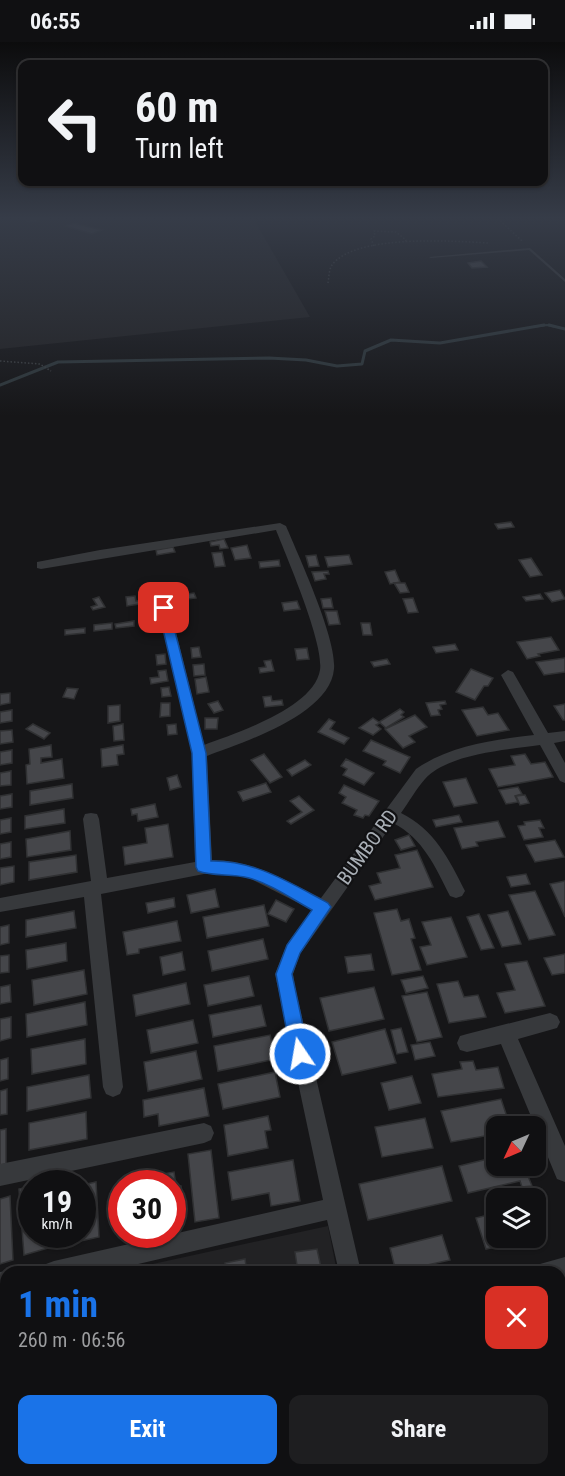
<!DOCTYPE html>
<meta charset="utf-8">
<style>
:root{--surface:#101012;--page:#1e1e20;--text:#f1f3f6;--muted:#9c9d9f;--line:#303032;--accent:#1a73e8}
body{margin:0;font-family:"Roboto Condensed",sans-serif;background:var(--page);color:var(--text);height:100vh;display:flex;flex-direction:column;font-size:22px;white-space:nowrap}
*{box-sizing:border-box;margin:0}
p{font-size:20px;color:var(--muted)}
.icon{flex:none;width:33px;height:33px;fill:none;stroke:currentColor;stroke-width:2;stroke-linecap:round;stroke-linejoin:round}
.map{position:relative;flex:1;overflow:hidden}
.side{position:absolute;left:0px;top:1224px;width:566px;height:210px;display:flex;flex-direction:column;background:var(--surface);border-radius:18px 18px 0 0;box-shadow:0 2px 4px #0004,0 0 0 2px var(--line)}
.side>*{flex:none}
.top-card{position:absolute;left:18px;top:18px;width:530px;height:126px;border-radius:12px;box-shadow:0 2px 4px #0004,0 0 0 2px var(--line);background:#101012;color:var(--text);overflow:hidden}
.needle{width:39px;rotate:226deg}
.fabs{position:absolute;left:486px;top:1074px;display:grid;gap:12px}
.fabs a{display:grid;place-items:center;width:60px;height:60px;border-radius:12px;background:var(--surface);box-shadow:0 2px 4px #0004,0 0 0 2px var(--line);font-size:30px}
.speed{position:absolute;left:18px;top:1128px;display:flex;gap:12px;font-size:30px;font-weight:700;text-align:center}
.speed>*{display:grid;place-content:center;width:78px;height:78px;border-radius:50%;background:var(--surface);box-shadow:0 2px 4px #0004,0 0 0 2px var(--line);line-height:1}
.speed small{font-size:15px;font-weight:400}
.speed .limit{border:9px solid #d22;background:#fff;color:#111}
.pin{position:absolute;display:grid;place-items:center;width:51px;height:51px;color:#fff;margin:-26px;border-radius:12px;box-shadow:0 3px 9px #0006}
.me{position:absolute;width:66px;margin:-33px;rotate:348deg;stroke-linejoin:round;filter:drop-shadow(0 0 4px #0008)}
.turn{display:flex;align-items:center;gap:21px;height:126px;padding:0 18px;font-size:27px}
.turn .icon{width:78px;height:78px;stroke-width:2.5}
.turn b{display:block;font-size:42px;line-height:51px}
.round{display:grid;place-items:center;flex:none;width:63px;height:63px;border-radius:12px;background:var(--page)}
.summary{display:flex;align-items:center;justify-content:space-between;height:102px;padding:0 18px}
h1{font-size:36px;font-weight:700;line-height:45px;color:var(--accent)}
.cta{display:flex;gap:12px;margin-top:auto;padding:12px 18px}
.cta a{flex:1;height:69px;border-radius:12px;background:var(--accent);color:#fff;font-size:24px;font-weight:700;line-height:69px;text-align:center}
.cta a+a{background:var(--page);color:var(--text)}
.status{display:flex;justify-content:space-between;align-items:center;height:42px;padding:0 30px;background:var(--surface);direction:ltr}
.status svg{height:16px;fill:currentColor}
.map>svg:first-child{display:block}
</style>
<div class="status"><b>06:55</b><svg viewBox="0 0 49 12"><path d="M0 12V9h3v3zM5 12V6h3v6zM10 12V3h3v9zM15 12V0h3v12zM26 1h20v11H26zM47 4h2v5h-2z"/></svg></div>
<div class="map">
<svg width="565" height="1434" viewBox="0 0 565 1434">
<rect width="100%" height="100%" fill="#161618"/>
<g fill="#222224">
<polygon points="0,174 252,174 310,275 0,307"/>
<polygon points="328,1184 337,1230 116,1230"/>
<polygon points="6,1254 6,1428 379,1428 380,1434 0,1434 0,1255"/>
</g>
<g fill="none" stroke-linecap="round" stroke-linejoin="round">
<polyline stroke="#2f383c" stroke-width="2" points="532,285 547,283 556,285"/>
<g stroke="#2f383c" stroke-width="3">
<polyline points="549,283 565,287"/>
<polyline points="0,343 58,320 269,316 306,318 337,324 362,322 365,309 391,298 440,301 544,283"/>
</g>
</g>
<g fill="#45464a" stroke="#303133" stroke-width="1.5">
<polygon points="38,174 51,174 33,181 25,178"/>
<polygon points="74,181 102,188 92,192 65,184"/>
<polygon points="481,219 487,225 472,226 468,221"/>
<polygon points="511,480 514,485 498,487 495,482"/>
<polygon points="224,497 228,506 220,507 219,503 211,504 210,500"/>
<polygon points="247,503 251,516 235,518 231,506"/>
<polygon points="173,505 175,510 157,513 156,508"/>
<polygon points="222,510 225,524 215,525 212,511"/>
<polygon points="316,513 319,524 309,525 306,514"/>
<polygon points="349,513 352,522 328,525 325,515"/>
<polygon points="531,516 542,533 530,535 519,518"/>
<polygon points="279,518 280,524 260,526 259,520"/>
<polygon points="395,528 400,540 390,542 385,530"/>
<polygon points="328,529 329,532 324,532 326,537 315,539 312,530"/>
<polygon points="394,541 405,541 409,550 400,551"/>
<polygon points="560,548 565,557 552,560 545,551"/>
<polygon points="194,551 196,556 173,559 172,554"/>
<polygon points="540,552 543,557 526,559 523,555"/>
<polygon points="135,554 136,559 146,558 146,561 127,564 126,555"/>
<polygon points="99,555 105,565 93,568 91,565 97,563 93,557"/>
<polygon points="331,556 333,566 323,566 321,557"/>
<polygon points="413,556 418,570 408,571 403,557"/>
<polygon points="297,559 300,567 284,569 282,561"/>
<polygon points="325,569 337,569 340,582 329,583"/>
<polygon points="158,576 159,581 140,583 139,579"/>
<polygon points="134,579 134,584 116,586 115,582"/>
<polygon points="112,581 112,587 94,589 94,583"/>
<polygon points="361,581 370,581 372,593 363,593"/>
<polygon points="85,586 85,591 65,593 65,588"/>
<polygon points="551,595 559,608 538,612 540,614 527,617 517,600"/>
<polygon points="455,602 458,608 436,611 433,605"/>
<polygon points="199,605 201,615 192,616 191,606"/>
<polygon points="307,606 309,617 297,618 295,607"/>
<polygon points="165,612 166,622 157,623 156,613"/>
<polygon points="565,616 565,630 544,633 536,620"/>
<polygon points="387,617 390,622 374,625 371,620"/>
<polygon points="271,618 274,629 260,631 259,626 266,625 264,619"/>
<polygon points="204,622 205,633 194,634 193,623"/>
<polygon points="471,627 493,636 488,644 484,644 475,658 456,650"/>
<polygon points="166,628 168,639 151,642 150,636 159,635 158,629"/>
<polygon points="206,635 209,650 197,652 195,637"/>
<polygon points="169,645 171,654 162,655 161,646"/>
<polygon points="67,646 78,647 74,657 63,655"/>
<polygon points="10,651 10,661 0,663 0,652"/>
<polygon points="271,654 272,659 282,658 283,663 265,665 263,655"/>
<polygon points="218,659 223,668 214,671 208,662"/>
<polygon points="445,659 446,662 440,663 442,667 438,668 440,673 431,674 426,661"/>
<polygon points="161,661 170,661 170,674 160,675"/>
<polygon points="565,662 565,678 563,678 554,664"/>
<polygon points="120,663 120,679 108,681 108,664"/>
<polygon points="483,665 488,673 498,671 509,688 477,694 462,668"/>
<polygon points="400,667 404,670 401,673 404,675 386,686 379,680"/>
<polygon points="12,668 12,679 0,681 0,670"/>
<polygon points="415,673 427,685 409,694 415,700 403,706 385,687"/>
<polygon points="205,676 218,676 217,687 205,687"/>
<polygon points="373,676 380,681 376,683 381,687 373,693 359,686"/>
<polygon points="329,677 335,680 330,687 349,696 344,702 318,690"/>
<polygon points="33,682 50,691 44,697 26,687"/>
<polygon points="123,682 124,698 114,699 113,684"/>
<polygon points="176,682 177,692 168,693 167,683"/>
<polygon points="12,688 13,700 0,702 0,689"/>
<polygon points="371,698 410,715 400,731 383,723 386,719 363,709"/>
<polygon points="51,703 52,715 41,716 41,721 62,717 64,736 27,742 26,723 30,722 29,707"/>
<polygon points="123,703 124,712 117,713 118,723 102,725 101,707"/>
<polygon points="12,708 12,721 0,723 0,710"/>
<polygon points="264,712 282,735 270,741 251,718"/>
<polygon points="525,712 531,722 545,720 553,735 498,745 489,727 515,723 511,714"/>
<polygon points="346,717 374,731 364,743 343,733 347,727 341,724"/>
<polygon points="305,718 311,723 292,734 287,728"/>
<polygon points="11,729 11,743 0,744 0,731"/>
<polygon points="177,733 181,745 170,748 167,736"/>
<polygon points="466,736 477,761 454,765 443,740"/>
<polygon points="266,741 271,750 243,759 238,750"/>
<polygon points="72,742 73,756 30,763 30,749"/>
<polygon points="344,743 379,759 369,774 365,773 363,776 354,773 357,768 342,761 346,755 339,751"/>
<polygon points="518,745 522,752 515,754 518,760 506,762 499,748"/>
<polygon points="12,752 12,765 0,767 0,754"/>
<polygon points="525,753 529,761 520,763 516,754"/>
<polygon points="299,754 314,768 291,782 287,779 302,770 290,759"/>
<polygon points="155,762 158,775 138,779 137,772 132,773 131,767"/>
<polygon points="64,767 65,781 25,787 25,774"/>
<polygon points="459,773 462,780 436,785 433,778"/>
<polygon points="11,776 11,790 0,792 0,778"/>
<polygon points="540,778 544,786 539,786 543,795 524,798 518,784 525,783 524,780"/>
<polygon points="498,779 505,795 476,800 478,804 462,807 454,786"/>
<polygon points="168,782 173,815 125,823 123,805 147,801 145,786"/>
<polygon points="70,789 71,808 27,815 26,797"/>
<polygon points="409,793 415,804 401,808 395,798"/>
<polygon points="555,798 564,815 535,820 526,803"/>
<polygon points="11,800 11,815 0,817 0,802"/>
<polygon points="417,808 433,845 375,858 369,844 381,841 377,831 400,826 395,813"/>
<polygon points="76,813 77,830 29,838 29,820"/>
<polygon points="14,824 14,840 0,843 0,826"/>
<polygon points="526,832 530,842 511,845 507,835"/>
<polygon points="565,839 565,875 550,842"/>
<polygon points="215,847 219,865 191,871 187,853"/>
<polygon points="535,849 555,893 529,898 509,853"/>
<polygon points="174,856 175,865 148,871 146,861"/>
<polygon points="276,858 294,867 286,880 268,872"/>
<polygon points="264,863 269,884 207,896 203,875"/>
<polygon points="397,867 401,879 409,877 415,896 411,897 421,928 392,933 374,871"/>
<polygon points="74,869 76,886 26,895 26,878"/>
<polygon points="508,869 521,902 502,905 488,873"/>
<polygon points="479,872 494,906 481,908 467,875"/>
<polygon points="451,875 467,915 427,923 420,905 431,903 422,880"/>
<polygon points="177,879 181,899 139,907 139,911 127,913 123,890"/>
<polygon points="9,883 9,901 0,903 0,885"/>
<polygon points="263,897 268,917 212,929 208,909"/>
<polygon points="66,901 67,919 27,927 26,908"/>
<polygon points="182,910 185,928 163,933 160,915"/>
<polygon points="371,912 374,928 348,931 345,915"/>
<polygon points="565,912 565,931 552,933 544,916"/>
<polygon points="9,913 9,930 0,931 0,914"/>
<polygon points="527,919 545,964 505,971 497,951 515,948 505,922"/>
<polygon points="84,928 87,952 34,963 32,938"/>
<polygon points="249,934 254,954 208,964 204,943"/>
<polygon points="423,934 428,946 406,951 401,938"/>
<polygon points="458,939 464,955 478,953 486,975 449,981 437,942"/>
<polygon points="186,941 190,962 136,974 133,953"/>
<polygon points="10,943 11,960 0,962 0,945"/>
<polygon points="374,945 384,977 329,989 320,956"/>
<polygon points="427,950 442,995 417,1000 402,954"/>
<polygon points="85,960 87,983 27,995 26,972"/>
<polygon points="261,963 266,984 213,995 209,973"/>
<polygon points="11,975 11,996 0,999 0,977"/>
<polygon points="193,978 198,1001 151,1011 147,988"/>
<polygon points="401,986 408,1010 397,1012 391,988"/>
<polygon points="385,987 396,1021 342,1033 332,1000"/>
<polygon points="270,993 276,1017 218,1029 214,1004"/>
<polygon points="85,997 86,1022 32,1032 31,1007"/>
<polygon points="430,1000 435,1014 415,1018 411,1003"/>
<polygon points="196,1009 202,1037 148,1049 144,1020"/>
<polygon points="8,1016 8,1037 0,1039 0,1018"/>
<polygon points="473,1019 476,1028 498,1025 504,1046 438,1055 432,1032 462,1027 460,1020"/>
<polygon points="275,1030 280,1055 223,1067 218,1042"/>
<polygon points="89,1033 91,1056 27,1069 27,1045"/>
<polygon points="412,1034 421,1061 389,1068 381,1041"/>
<polygon points="204,1046 209,1074 159,1084 158,1072 144,1075 143,1058"/>
<polygon points="7,1047 7,1072 0,1073 0,1049"/>
<polygon points="501,1057 507,1075 502,1076 505,1084 496,1084 496,1099 493,1100 490,1093 451,1100 441,1069"/>
<polygon points="86,1070 87,1097 29,1108 29,1081"/>
<polygon points="268,1074 271,1088 265,1089 268,1106 228,1114 224,1083"/>
<polygon points="425,1076 433,1106 382,1115 375,1085"/>
<polygon points="6,1087 6,1122 0,1123 0,1088"/>
<polygon points="211,1108 219,1176 195,1180 188,1112"/>
<polygon points="496,1115 496,1124 524,1124 532,1144 522,1145 520,1139 468,1151 459,1124"/>
<polygon points="293,1118 300,1159 271,1164 269,1151 232,1158 228,1130"/>
<polygon points="442,1124 452,1159 368,1178 359,1142"/>
<polygon points="174,1130 176,1144 181,1144 184,1182 172,1185 172,1142 158,1142 157,1133"/>
<polygon points="96,1140 99,1195 67,1202 67,1192 82,1192 82,1143"/>
<polygon points="32,1144 32,1192 54,1192 55,1204 24,1213 19,1147"/>
<polygon points="10,1154 13,1218 0,1222 0,1157"/>
<polygon points="496,1171 496,1196 535,1196 486,1207 476,1176"/>
<polygon points="442,1193 450,1218 396,1230 390,1206"/>
<polygon points="317,1207 322,1230 298,1230 295,1210"/>
<polygon points="245,1217 247,1230 227,1230 225,1221"/>
<polygon points="218,1223 219,1230 204,1230 203,1226"/>
<polygon points="565,1279 565,1321 560,1321 560,1280"/>
<polygon points="560,1332 565,1332 565,1368 560,1347"/>
<polygon points="565,1411 565,1434 554,1434 552,1428 560,1428 560,1413"/>
<rect x="107" y="1428" width="83" height="6"/>
<polygon points="511,1428 532,1428 534,1434 481,1434"/>
</g>
<g fill="none" stroke-linecap="round" stroke-linejoin="round">
<g stroke="#3d4043" stroke-width="1.5" stroke-dasharray="1.5 2" stroke-linecap="butt">
<polyline points="495,174 522,199"/>
<polyline points="374,204 371,197 375,194 374,189 396,190 406,198 405,201"/>
<path d="M 328,241 C 329,235 329,227 332,223 C 355,192 453,199 488,201"/>
<polyline points="0,319 40,322 51,329"/>
</g>
<polygon fill="#37393c" fill-rule="evenodd" points="530,206 565,237 565,240 529,208 431,216 429,215"/>
<g fill="#37393c" fill-rule="evenodd">
<path d="M 280,481 L 286,484 C 299,515 337,597 334,627 C 330,673 243,700 207,714 L 212,818 C 253,818 285,838 321,856 L 416,727 C 451,703 493,698 534,693 L 501,633 L 508,628 L 513,630 L 548,691 L 565,689 L 565,699 L 554,701 L 565,721 L 565,741 L 560,739 L 540,703 C 507,708 449,711 425,737 C 416,747 409,760 401,771 C 434,787 449,817 465,849 L 462,854 L 456,856 L 450,854 C 436,826 423,796 393,781 L 300,912 L 293,932 L 295,945 L 361,1230 L 339,1230 L 327,1178 L 104,1230 L 43,1230 L 46,1222 L 54,1219 L 323,1158 L 275,932 L 287,902 L 312,868 L 251,837 L 230,832 L 204,832 L 101,852 L 123,1045 L 120,1052 L 113,1055 L 106,1052 L 103,1045 L 84,855 L 0,870 L 0,856 L 91,839 L 83,777 L 85,772 L 91,771 L 97,772 L 99,777 L 107,836 L 195,820 L 192,711 L 158,566 L 160,563 L 168,563 L 170,566 L 204,703 C 236,691 314,666 320,628 C 324,601 287,516 276,488 L 41,527 L 37,526 L 37,520 L 100,508 Z"/>
<polygon points="550,971 557,974 560,980 557,986 518,997 565,1104 565,1140 557,1137 501,1002 467,1010 460,1008 457,1001 460,994 467,992"/>
<polygon points="204,1081 211,1084 214,1091 211,1098 204,1101 0,1144 0,1122"/>
<polygon points="565,1215 565,1237 560,1239 560,1230 537,1230 540,1222"/>
<polygon points="6,1229 6,1253 0,1254 0,1230"/>
<polygon points="383,1428 409,1428 410,1434 384,1434"/>
</g>
</g>
<linearGradient id="sky" x2="0" y2="1"><stop stop-color="#0c0c0d"/><stop offset="0.47" stop-color="#363c48"/><stop offset="1" stop-color="#363c48" stop-opacity="0"/></linearGradient>
<rect width="565" height="374" fill="url(#sky)"/>
<path fill="#1a73e8" stroke="#114b97" stroke-width="1.5" d="M 164,562 L 169,566 L 206,711 L 211,819 C 255,818 290,841 328,861 L 331,865 L 300,911 L 292,932 L 309,1012 L 306,1018 L 300,1020 L 294,1018 L 291,1012 L 276,932 L 287,903 L 312,868 C 292,857 271,842 249,836 C 232,831 214,835 198,829 L 196,825 L 192,711 L 158,566 Z"/>
<g text-anchor="middle" dominant-baseline="central" stroke-width="4.5" stroke-linejoin="round" paint-order="stroke">
<g font-size="20" fill="#a9afb6" stroke="#111113">
<text transform="translate(367 805) rotate(-54)">BUMBO RD</text>
</g>
</g>
</svg>
<div class="fabs">
<a><svg class="needle" viewBox="-14 -14 28 28"><path d="M0-13l5 13h-10z" fill="#e53935"/><path d="M0 13l5-13h-10z" fill="#9c9d9f"/></svg></a>
<a><svg class="icon" aria-label="layers" viewBox="0 0 24 24"><path d="M12 4l9 5-9 5-9-5zM3 14l9 5 9-5"/></svg></a>
</div>
<div class="speed"><div>19<small>km/h</small></div><div class="limit">30</div></div>
<div class="pin" style="left:164px;top:566px;background:#d93025"><svg class="icon" aria-label="arrive" viewBox="0 0 24 24"><path d="M6 21V4h12l-3 4 3 4H6"/></svg></div>
<svg class="me" style="left:300px;top:1012px" viewBox="-20 -20 40 40"><circle r="17" fill="#1a73e8" stroke="#fff" stroke-width="3"/><path d="M0-11L8 9 0 5-8 9z" fill="#fff"/></svg>
<div class="top-card">
<div class="turn"><svg class="icon" aria-label="left" viewBox="0 0 24 24"><path d="M17 20v-9H6M10 6l-5 5 5 5"/></svg><div><b>60 m</b>Turn left</div></div>
</div>
<section class="side">
<div class="summary"><div><h1>1 min</h1><p>260 m · 06:56</p></div><a class="round" style="background:#d93025;color:#fff"><svg class="icon" aria-label="close" viewBox="0 0 24 24"><path d="M6 6l12 12M18 6L6 18"/></svg></a></div>
<div class="cta"><a>Exit</a><a>Share</a></div>
</section>
</div>
